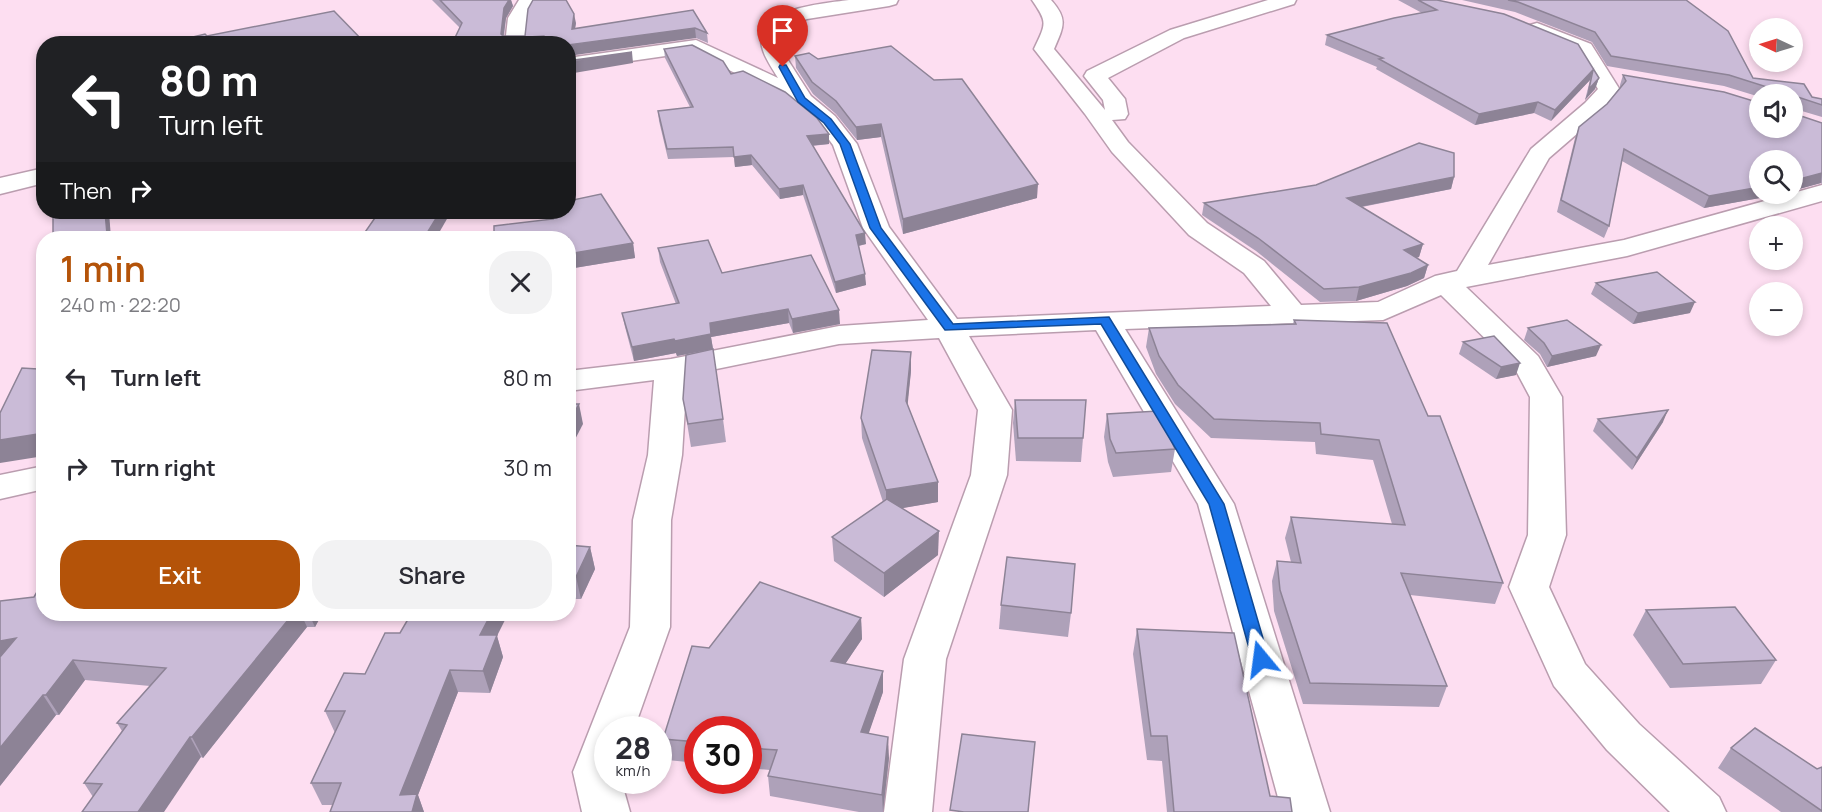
<!DOCTYPE html>
<meta charset="utf-8">
<style>
:root{--surface:#fff;--page:#f2f2f3;--text:#2b2b33;--muted:#7c7c81;--accent:#b45309}
body{margin:0;font-family:Manrope,sans-serif;background:var(--page);color:var(--text);height:100vh;display:flex;flex-direction:column;font-size:22px;white-space:nowrap}
*{box-sizing:border-box;margin:0}
p{font-size:20px;color:var(--muted)}
.icon{flex:none;width:33px;height:33px;fill:none;stroke:currentColor;stroke-width:2;stroke-linecap:round;stroke-linejoin:round}
.map{position:relative;flex:1;overflow:hidden}
.details{position:absolute;left:36px;top:231px;width:540px;height:390px;display:flex;flex-direction:column;background:var(--surface);border-radius:24px;box-shadow:0 3px 9px #0003}
.details>*{flex:none}
.guide{position:absolute;left:36px;top:36px;width:540px;height:183px;border-radius:24px;box-shadow:0 3px 9px #0003;background:#202124;color:#fff;overflow:hidden}
.needle{width:39px;rotate:274deg}
.tools{position:absolute;left:1749px;top:18px;display:grid;gap:12px}
.tools a{display:grid;place-items:center;width:54px;height:54px;border-radius:50%;background:var(--surface);box-shadow:0 3px 9px #0003;font-size:30px}
.speed{position:absolute;left:594px;top:716px;display:flex;gap:12px;font-size:30px;font-weight:700;text-align:center}
.speed>*{display:grid;place-content:center;width:78px;height:78px;border-radius:50%;background:var(--surface);box-shadow:0 3px 9px #0003;line-height:1}
.speed small{font-size:15px;font-weight:400}
.speed .limit{border:9px solid #d22;background:#fff;color:#111}
.pin{position:absolute;display:grid;place-items:center;width:51px;height:51px;color:#fff;margin:-62px -26px;border-radius:50% 50% 50% 0;rotate:-45deg;box-shadow:0 0 6px #0007}
.pin .icon{rotate:45deg}
.me{position:absolute;width:66px;margin:-33px;rotate:344deg;stroke-linejoin:round;filter:drop-shadow(0 0 4px #0008)}
.turn{display:flex;align-items:center;gap:21px;height:126px;padding:0 24px;font-size:27px}
.turn .icon{width:78px;height:78px;stroke-width:2.5}
.turn b{display:block;font-size:42px;line-height:51px}
.then{display:flex;align-items:center;height:57px;padding:0 24px;background:#0003;gap:12px;font-size:22px}
.round{display:grid;place-items:center;flex:none;width:63px;height:63px;border-radius:24px;background:var(--page)}
.headline{display:flex;align-items:center;justify-content:space-between;height:102px;padding:0 24px}
h1{font-size:36px;font-weight:600;line-height:45px;color:var(--accent)}
.button{display:flex;gap:12px;margin-top:auto;padding:12px 24px}
.button a{flex:1;height:69px;border-radius:24px;background:var(--accent);color:#fff;font-size:24px;font-weight:600;line-height:69px;text-align:center}
.button a+a{background:var(--page);color:var(--text)}
ul{padding:0;list-style:none}
li{display:flex;align-items:center;gap:18px;height:90px;padding:0 24px}
li div{flex:1}
li b{display:block;font-size:22px}
li em{font-style:normal}
.map>svg:first-child{display:block}
</style>
<div class="map">
<svg width="1822" height="812" viewBox="0 0 1822 812">
<rect width="100%" height="100%" fill="#fddef1"/>
<g fill="none" stroke-linecap="round" stroke-linejoin="round">
<defs>
<g id="minor">
<polygon points="519,0 537,0 528,18 525,44 505,44 508,18"/>
<path d="M 849,0 L 898,0 L 896,4 L 889,6 L 807,19 L 782,30 L 781,41 L 786,57 L 811,96 L 835,116 L 857,144 L 889,227 L 957,319 L 1271,306 L 1244,273 L 1189,235 L 1112,152 L 1085,114 L 1034,49 C 1046,23 1048,23 1032,0 L 1051,0 C 1068,19 1064,26 1054,49 L 1105,110 L 1103,100 L 1084,76 L 1087,71 L 1170,30 L 1268,0 L 1296,0 L 1294,4 L 1184,38 L 1108,78 L 1125,99 L 1128,114 L 1125,119 L 1112,120 L 1128,142 L 1207,223 L 1264,261 L 1301,305 L 1378,302 L 1435,276 L 1457,271 L 1531,149 L 1585,103 L 1598,89 L 1576,52 L 1530,33 L 1527,29 L 1530,25 L 1537,23 L 1591,44 L 1620,90 L 1601,113 L 1549,158 L 1488,265 L 1624,240 L 1822,185 L 1822,201 L 1627,256 L 1466,287 L 1538,356 L 1562,397 L 1566,535 L 1549,587 L 1585,664 L 1639,724 L 1719,797 L 1726,812 L 1670,812 L 1607,750 L 1554,686 L 1509,587 L 1528,535 L 1530,397 L 1514,367 L 1441,295 L 1383,320 L 1125,329 L 1234,504 L 1330,812 L 1282,812 L 1198,504 L 1096,330 L 969,336 L 1012,410 L 1007,475 L 946,659 L 932,812 L 884,812 L 904,659 L 971,475 L 978,410 L 939,338 L 839,344 L 687,375 L 682,455 L 671,520 L 670,627 L 634,729 L 608,729 L 608,780 L 621,780 L 630,812 L 582,812 L 573,772 L 630,627 L 633,520 L 648,455 L 654,380 L 568,391 L 568,371 L 671,359 L 839,326 L 928,320 L 863,228 L 833,145 L 819,126 L 787,99 L 693,52 L 568,70 L 568,58 L 696,40 L 778,78 C 771,66 761,53 761,39 C 760,8 827,3 849,0 Z"/>
<polygon points="44,168 44,183 0,194 0,178"/>
<polygon points="44,466 44,489 0,499 0,475"/>
</g>
</defs>
<use href="#minor" stroke="#ba9daf" stroke-width="3"/>
<use href="#minor" fill="#fff" fill-rule="evenodd"/>
</g>
<g fill="#aea1b9">
<polygon points="432,0 511,0 513,6 506,18 504,36 525,36 576,23 575,29 693,10 707,33 708,43 696,38 568,44 452,44 460,28"/>
<polygon points="1398,0 1437,0 1504,14 1599,78 1595,89 1585,100 1590,80 1551,121 1534,113 1475,125 1376,69 1377,67 1325,45 1327,35 1422,13"/>
<polygon points="1462,0 1686,0 1753,78 1812,97 1822,99 1822,117 1795,109 1795,114 1822,123 1822,184 1821,183 1776,195 1704,208 1622,161 1609,226 1604,238 1557,212 1575,138 1579,127 1607,104 1620,87 1620,85 1623,75 1760,128 1792,94 1760,94 1760,97 1724,86 1607,66 1592,42 1515,12"/>
<polygon points="664,49 731,74 829,144 812,146 866,244 859,246 866,285 836,293 803,195 780,199 752,165 735,167 734,157 668,159 659,121 658,111 690,107 665,58"/>
<polygon points="795,56 1037,198 903,234 881,137 857,140 836,114 813,94 796,68"/>
<polygon points="1454,177 1451,189 1362,207 1423,244 1419,257 1416,258 1428,265 1424,278 1407,286 1356,301 1320,302 1256,251 1202,215 1204,203"/>
<polygon points="547,212 568,212 633,243 635,258 568,269 568,238 549,219"/>
<polygon points="658,248 722,273 840,324 793,333 789,323 711,337 713,349 677,356 676,353 634,361 625,327 622,313 676,304 660,262"/>
<polygon points="1596,283 1690,313 1633,324 1591,294"/>
<polygon points="1294,320 1428,416 1503,583 1495,604 1410,595 1447,686 1439,707 1303,704 1274,611 1272,581 1277,561 1291,562 1285,538 1291,517 1392,524 1373,460 1316,454 1315,442 1211,438 1175,404 1156,374 1146,347 1149,328 1293,324"/>
<polygon points="1528,328 1596,356 1547,367 1540,354 1524,340"/>
<polygon points="1463,342 1516,375 1496,379 1459,354"/>
<polygon points="911,371 907,405 938,482 938,502 902,508 938,555 884,597 834,561 832,537 883,502 862,438 861,418"/>
<polygon points="683,399 723,419 726,442 691,447"/>
<polygon points="1015,400 1083,438 1081,462 1016,461 1013,423"/>
<polygon points="1107,414 1175,449 1171,472 1113,477 1108,462 1104,437"/>
<polygon points="1598,419 1663,422 1632,470 1593,431"/>
<polygon points="568,545 590,547 595,569 581,599 568,599"/>
<polygon points="34,597 44,614 322,614 315,627 307,627 203,758 201,757 93,797 84,783 122,731 117,723 150,686 85,680 59,715 56,715 0,786"/>
<polygon points="1001,605 1071,613 1068,637 999,629"/>
<polygon points="1646,610 1776,660 1761,684 1670,688 1633,635"/>
<polygon points="861,618 862,639 845,664 883,692 868,734 889,758 883,812 859,812 770,796 768,776 770,770 748,768 748,729 698,729 698,763 667,760 663,739 709,648"/>
<polygon points="1137,629 1270,796 1292,812 1167,812 1162,761 1147,760 1133,654"/>
<polygon points="497,636 503,657 490,693 458,692 418,795 424,812 330,812 333,805 322,805 311,783 335,733 325,711 365,674"/>
<polygon points="1731,748 1817,769 1822,767 1822,812 1781,812 1718,768"/>
</g>
<g fill="#8d8396">
<polygon points="509,0 511,0 513,6 506,18 503,39 501,34 504,8"/>
<polygon points="574,14 576,23 573,39 572,29"/>
<polygon points="695,28 696,38 568,56 568,45"/>
<polygon points="632,52 633,63 568,74 568,63"/>
<polygon points="1593,70 1590,80 1551,121 1555,110"/>
<polygon points="1599,78 1595,89 1585,100 1589,89"/>
<polygon points="1538,102 1534,113 1475,125 1479,114"/>
<polygon points="881,124 881,137 857,140 856,127"/>
<polygon points="829,134 829,144 807,146 807,136"/>
<polygon points="751,155 752,165 735,167 734,157"/>
<polygon points="1822,173 1821,183 1792,191 1792,181"/>
<polygon points="1454,177 1451,189 1344,210 1347,198"/>
<polygon points="1038,184 1037,198 903,234 903,219"/>
<polygon points="803,185 803,195 780,199 779,189"/>
<polygon points="1760,187 1760,194 1783,194 1704,208 1709,196"/>
<polygon points="105,212 109,212 111,238 84,238"/>
<polygon points="440,212 451,212 436,238 424,238"/>
<polygon points="865,233 866,244 857,246 856,235"/>
<polygon points="633,243 635,258 568,269 568,254"/>
<polygon points="1423,244 1419,257 1400,262 1404,250"/>
<polygon points="1428,265 1424,278 1407,286 1356,301 1359,287"/>
<polygon points="865,274 866,285 836,293 835,282"/>
<polygon points="1695,302 1690,313 1633,324 1638,313"/>
<polygon points="788,309 789,323 711,337 713,349 677,356 676,353 634,361 632,347 674,339 710,323"/>
<polygon points="839,310 840,324 793,333 792,319"/>
<polygon points="1601,345 1596,356 1547,367 1552,356"/>
<polygon points="911,352 911,371 906,421 906,401"/>
<polygon points="1520,363 1516,375 1496,379 1501,367"/>
<polygon points="579,404 583,424 568,453 568,424"/>
<polygon points="1668,410 1663,422 1632,470 1637,458"/>
<polygon points="44,433 44,456 0,463 0,440"/>
<polygon points="938,482 938,502 886,511 886,490"/>
<polygon points="939,531 938,555 884,597 884,573"/>
<polygon points="590,547 595,569 581,599 576,577"/>
<polygon points="293,614 301,614 307,627 203,758 192,737"/>
<polygon points="309,614 322,614 315,627"/>
<polygon points="491,614 508,614 497,636 503,657 490,693 483,671 480,635"/>
<polygon points="861,618 862,639 833,682 831,661"/>
<polygon points="16,638 0,663 0,641"/>
<polygon points="73,660 85,680 59,715 46,695"/>
<polygon points="450,670 458,692 418,795 424,812 412,812 400,795"/>
<polygon points="883,671 883,692 862,753 861,732"/>
<polygon points="43,695 56,715 0,786 0,748"/>
<polygon points="190,737 201,757 164,812 138,812"/>
<polygon points="888,737 889,758 883,812 882,795"/>
</g>
<g fill="#cabbd7" stroke="#8d8396" stroke-width="1.5">
<polygon points="440,0 509,0 504,8 501,34 503,36 525,36 528,9 533,0 566,0 574,14 572,29 693,10 707,33 695,28 568,45 568,44 549,44 544,36 464,41 466,44 452,44 462,23"/>
<polygon points="1418,0 1437,0 1504,14 1578,44 1599,78 1589,89 1593,70 1555,110 1538,102 1479,114 1379,59 1383,58 1327,35 1394,18 1437,10"/>
<polygon points="1508,0 1686,0 1728,31 1753,78 1804,84 1812,97 1822,99 1822,105 1798,97 1795,99 1795,114 1822,123 1822,173 1792,181 1792,160 1760,160 1760,187 1709,196 1624,149 1609,226 1561,200 1579,127 1607,104 1626,81 1623,75 1724,92 1760,103 1760,128 1792,128 1792,94 1767,94 1767,87 1729,75 1611,56 1595,32 1518,2"/>
<polygon points="334,11 366,44 164,44 205,34 207,36"/>
<polygon points="692,45 723,61 731,74 743,71 785,92 817,118 829,134 807,136 865,233 856,235 865,274 835,282 803,185 779,189 751,155 734,157 733,147 667,149 658,111 693,107 664,49"/>
<polygon points="891,46 934,80 962,79 1038,184 903,219 881,124 856,127 836,101 812,82 795,56 809,53 818,59"/>
<polygon points="632,52 568,63 568,61"/>
<polygon points="1419,143 1454,153 1454,177 1347,198 1423,244 1404,250 1428,265 1411,273 1359,287 1324,289 1258,238 1204,203 1316,185"/>
<polygon points="601,194 633,243 568,254 568,238 494,238 494,226 553,219 549,212 568,212 568,201"/>
<polygon points="53,212 105,212 107,234 84,238 53,238"/>
<polygon points="379,212 440,212 424,238 361,238"/>
<polygon points="708,240 722,273 811,255 839,310 792,319 788,309 710,323 711,334 675,341 674,339 632,347 622,313 679,303 658,248"/>
<polygon points="1657,272 1695,302 1638,313 1596,283"/>
<polygon points="1294,320 1387,323 1428,416 1440,416 1503,583 1401,573 1447,686 1310,683 1280,590 1277,561 1301,563 1291,517 1405,525 1379,440 1321,434 1320,423 1214,419 1178,385 1159,356 1149,328 1296,324"/>
<polygon points="1567,320 1601,345 1552,356 1544,343 1528,328"/>
<polygon points="1494,336 1520,363 1501,367 1463,342"/>
<polygon points="713,349 723,419 688,424 683,399 686,355"/>
<polygon points="872,350 911,352 906,401 938,482 886,490 861,418"/>
<polygon points="44,364 44,433 0,440 0,413 22,368 38,369"/>
<polygon points="1015,400 1086,400 1083,438 1018,438"/>
<polygon points="568,404 579,404 568,424"/>
<polygon points="1668,410 1637,458 1598,419"/>
<polygon points="1158,411 1175,449 1116,453 1110,439 1107,414"/>
<polygon points="887,499 939,531 884,573 832,537"/>
<polygon points="568,545 590,547 576,577 568,577"/>
<polygon points="1007,557 1075,564 1071,613 1001,605"/>
<polygon points="44,580 44,614 293,614 192,737 190,737 138,812 82,812 102,784 84,783 127,725 117,723 166,668 73,660 46,695 43,695 0,748 0,657 16,638 0,641 0,601 34,597"/>
<polygon points="760,582 861,618 831,661 883,671 861,732 888,737 882,795 768,776 777,750 748,748 748,729 698,729 698,742 663,739 692,646 709,648"/>
<polygon points="1735,607 1776,660 1683,664 1646,610"/>
<polygon points="411,614 491,614 480,635 497,635 483,671 450,670 400,795 417,794 412,812 330,812 341,783 311,783 345,711 325,711 344,673 365,674 385,633 400,633"/>
<polygon points="1137,629 1234,633 1270,796 1290,798 1292,812 1174,812 1167,736 1151,736"/>
<polygon points="1755,728 1817,769 1822,767 1822,811 1731,748"/>
<polygon points="962,734 1035,742 1028,812 964,812 950,810"/>
</g>
<polygon fill="#1a73e8" stroke="#114b97" stroke-width="1.5" points="780,65 786,65 805,98 831,119 850,144 881,228 953,324 1109,317 1224,504 1269,659 1267,664 1261,666 1254,664 1252,659 1209,504 1101,324 945,330 870,228 840,144 824,123 798,102 779,67"/>
</svg>
<div class="tools">
<a><svg class="needle" viewBox="-14 -14 28 28"><path d="M0-13l5 13h-10z" fill="#e53935"/><path d="M0 13l5-13h-10z" fill="#7c7c81"/></svg></a>
<a><svg class="icon" aria-label="sound" viewBox="0 0 24 24"><path d="M4 9h4l5-4v14l-5-4H4zM17 9q2 3 0 6"/></svg></a>
<a><svg class="icon" aria-label="search" viewBox="0 0 24 24"><circle cx="10" cy="10" r="6"/><path d="M15 15l6 6"/></svg></a>
<a>+</a>
<a>−</a>
</div>
<div class="speed"><div>28<small>km/h</small></div><div class="limit">30</div></div>
<div class="pin" style="left:783px;top:67px;background:#d93025"><svg class="icon" aria-label="arrive" viewBox="0 0 24 24"><path d="M6 21V4h12l-3 4 3 4H6"/></svg></div>
<svg class="me" style="left:1261px;top:659px" viewBox="-20 -20 40 40"><path d="M0-17L14 15 0 8-14 15z" fill="#1a73e8" stroke="#fff" stroke-width="4"/></svg>
<div class="guide">
<div class="turn"><svg class="icon" aria-label="left" viewBox="0 0 24 24"><path d="M17 20v-9H6M10 6l-5 5 5 5"/></svg><div><b>80 m</b>Turn left</div></div>
<div class="then">Then<svg class="icon" aria-label="right" viewBox="0 0 24 24"><path d="M7 20v-9h11M14 6l5 5-5 5"/></svg></div>
</div>
<section class="details">
<div class="headline"><div><h1>1 min</h1><p>240 m · 22:20</p></div><a class="round"><svg class="icon" aria-label="close" viewBox="0 0 24 24"><path d="M6 6l12 12M18 6L6 18"/></svg></a></div>
<ul>
<li><svg class="icon" aria-label="left" viewBox="0 0 24 24"><path d="M17 20v-9H6M10 6l-5 5 5 5"/></svg><div><b>Turn left</b></div><em>80 m</em></li>
<li><svg class="icon" aria-label="right" viewBox="0 0 24 24"><path d="M7 20v-9h11M14 6l5 5-5 5"/></svg><div><b>Turn right</b></div><em>30 m</em></li>
</ul>
<div class="button"><a>Exit</a><a>Share</a></div>
</section>
</div>
